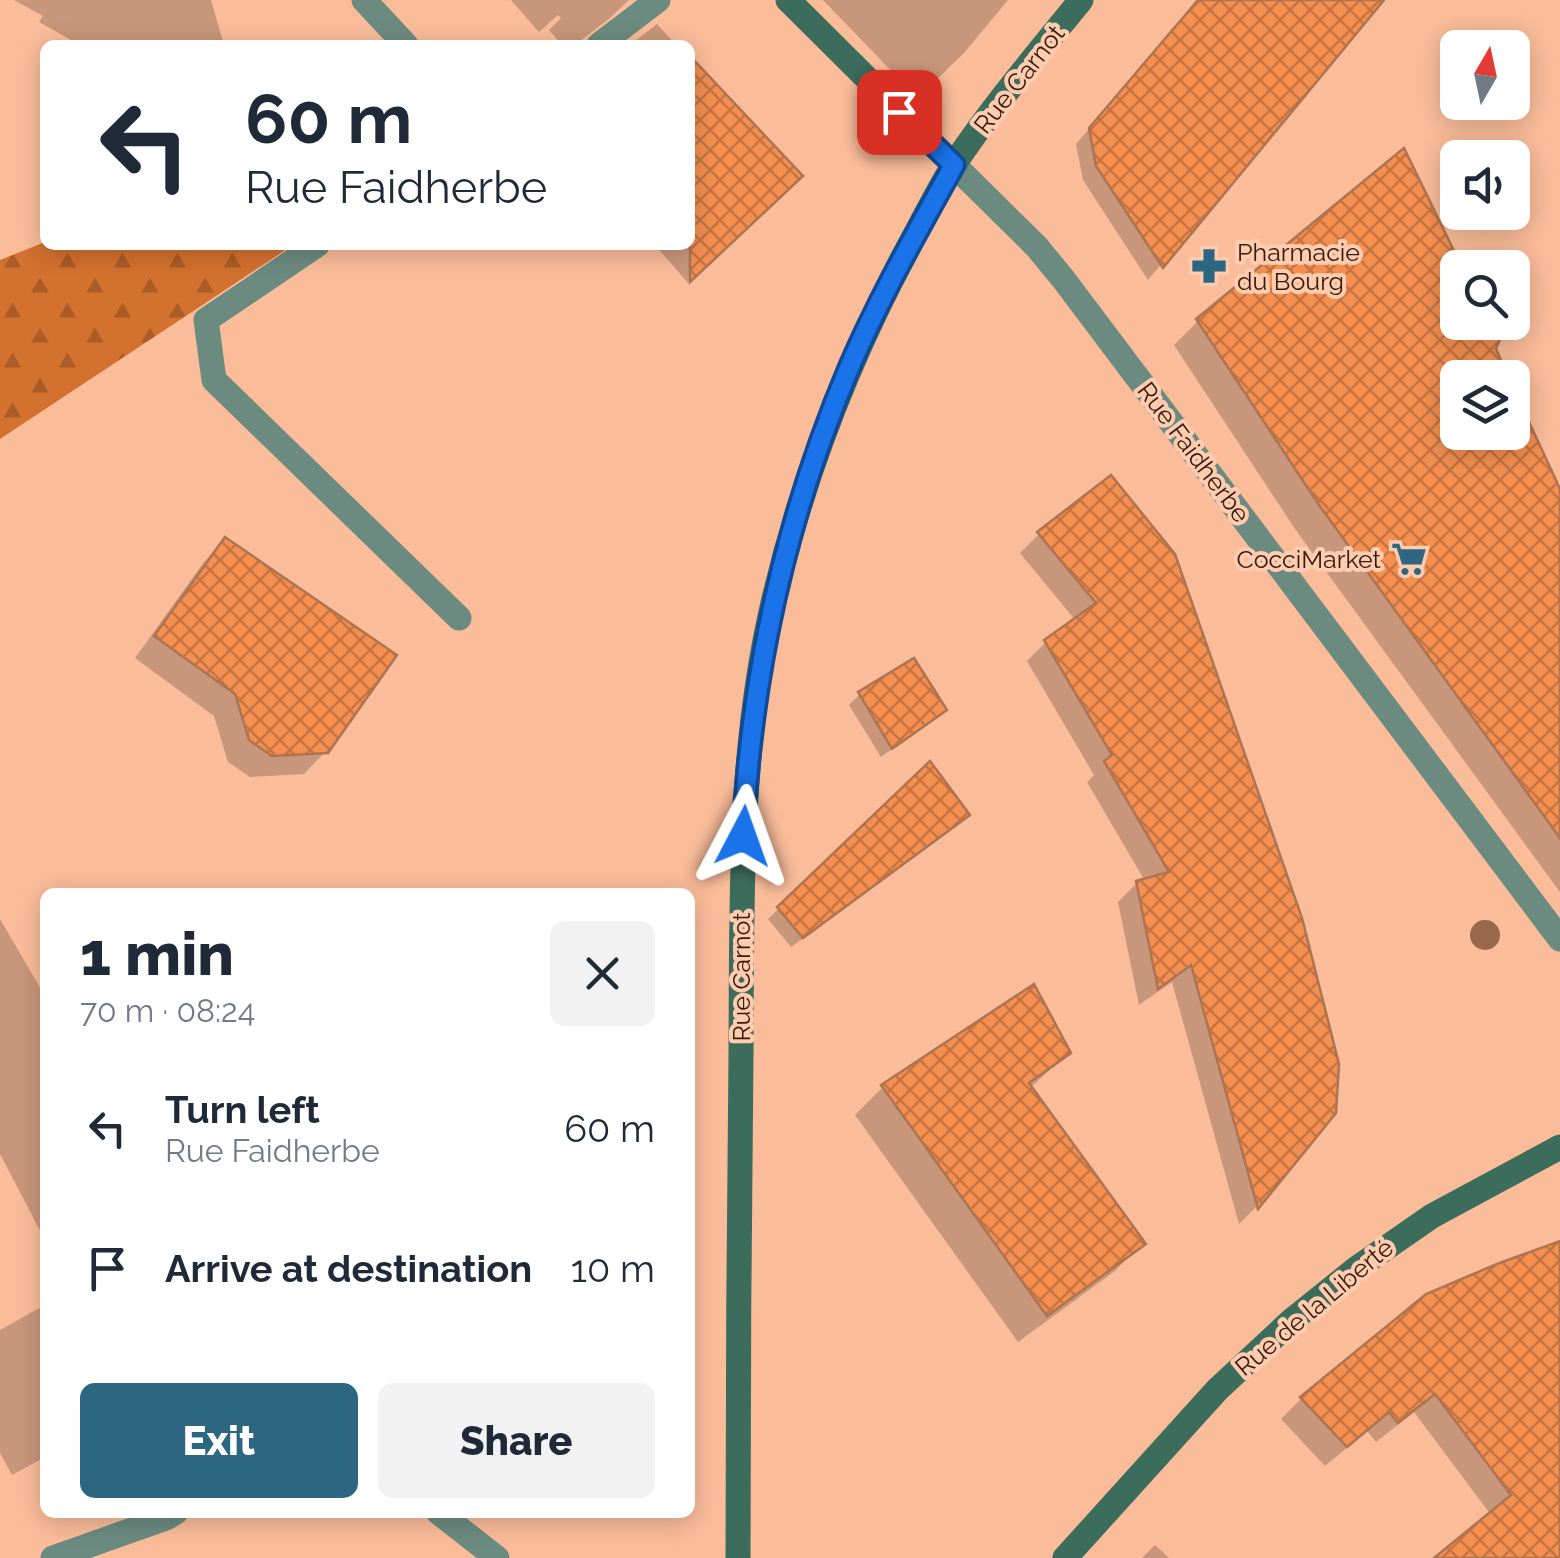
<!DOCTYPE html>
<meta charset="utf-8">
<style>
:root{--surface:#fff;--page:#f2f2f3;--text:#1f2937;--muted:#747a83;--accent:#2d6680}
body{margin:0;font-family:Raleway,sans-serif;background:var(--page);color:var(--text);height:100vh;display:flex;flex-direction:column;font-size:38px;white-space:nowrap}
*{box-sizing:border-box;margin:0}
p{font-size:32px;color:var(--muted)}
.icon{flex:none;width:55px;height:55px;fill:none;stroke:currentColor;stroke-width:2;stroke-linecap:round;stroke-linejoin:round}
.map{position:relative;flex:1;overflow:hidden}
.details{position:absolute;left:40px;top:888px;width:655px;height:630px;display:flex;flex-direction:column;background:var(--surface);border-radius:15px;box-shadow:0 5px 25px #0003}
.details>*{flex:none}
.banner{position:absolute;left:40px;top:40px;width:655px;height:210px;border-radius:15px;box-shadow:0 5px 25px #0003;background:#fff;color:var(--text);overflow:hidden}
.needle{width:65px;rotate:9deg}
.controls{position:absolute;left:1440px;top:30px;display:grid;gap:20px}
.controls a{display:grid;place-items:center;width:90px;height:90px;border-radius:15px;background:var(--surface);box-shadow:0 5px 25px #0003;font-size:50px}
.pin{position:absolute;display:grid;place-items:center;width:85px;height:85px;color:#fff;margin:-42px;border-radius:20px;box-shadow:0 5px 15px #0006}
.me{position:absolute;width:110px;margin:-55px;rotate:4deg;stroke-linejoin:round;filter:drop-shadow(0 0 8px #0008)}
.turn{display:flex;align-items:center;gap:35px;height:210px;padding:0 40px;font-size:45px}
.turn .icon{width:130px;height:130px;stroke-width:2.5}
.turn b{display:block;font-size:70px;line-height:85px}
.round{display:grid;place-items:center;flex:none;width:105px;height:105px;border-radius:15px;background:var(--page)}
.summary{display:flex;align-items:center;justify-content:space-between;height:170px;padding:0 40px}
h1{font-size:60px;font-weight:800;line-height:75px}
.action{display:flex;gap:20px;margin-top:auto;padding:20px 40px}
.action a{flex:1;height:115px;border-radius:15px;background:var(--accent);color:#fff;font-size:40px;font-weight:800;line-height:115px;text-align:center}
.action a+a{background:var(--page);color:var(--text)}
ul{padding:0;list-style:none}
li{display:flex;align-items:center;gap:30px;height:140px;padding:0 40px}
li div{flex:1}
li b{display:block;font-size:38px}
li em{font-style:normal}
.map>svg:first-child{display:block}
</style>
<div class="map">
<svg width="1560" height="1558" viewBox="0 0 1560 1558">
<defs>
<pattern id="forest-firs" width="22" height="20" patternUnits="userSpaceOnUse" patternTransform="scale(2.5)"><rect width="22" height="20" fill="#d3712f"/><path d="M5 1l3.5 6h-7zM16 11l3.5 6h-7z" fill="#ac5c26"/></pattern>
<pattern id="building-cross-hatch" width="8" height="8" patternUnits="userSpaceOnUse" patternTransform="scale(2.5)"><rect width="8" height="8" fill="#f48f50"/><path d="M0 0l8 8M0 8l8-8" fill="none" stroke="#c67441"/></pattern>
</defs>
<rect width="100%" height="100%" fill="#fabc99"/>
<polygon fill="url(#forest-firs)" points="45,242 45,245 293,245 0,439 0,260"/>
<g fill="#0003">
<polygon points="14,0 211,0 224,45 80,45 39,22 43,16"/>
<polygon points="511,0 629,0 610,18 575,45 562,45 549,30 561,18 558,15 539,32"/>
<polygon points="823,0 1008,0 964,53 935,81 901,81"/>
<polygon points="1199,0 1383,0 1148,280 1083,180 1076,144"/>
<polygon points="657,24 676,45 630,45"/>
<polygon points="690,60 778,197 688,283 655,245 690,245"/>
<polygon points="1458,268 1458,432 1560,494 1560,892 1295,529 1174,345 1198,321"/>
<polygon points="1111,479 1334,1112 1256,1207 1239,1224 1172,982 1139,1005 1118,902 1137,883 1145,881 1087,782 1094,775 1027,661 1046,642 1076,621 1020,553 1039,534"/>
<polygon points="226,540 326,751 304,774 250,777 228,762 214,716 135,658 204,562"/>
<polygon points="860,694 943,710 933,720 881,757 849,705"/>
<polygon points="929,765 967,815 957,826 791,947 768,919"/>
<polygon points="0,919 45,996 45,1240 0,1154"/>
<polygon points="1068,1053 1030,1088 1142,1243 1115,1271 1018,1342 855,1115 883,1087"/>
<polygon points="1560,1243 1560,1558 1442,1558 1491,1515 1414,1412 1376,1442 1367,1431 1325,1466 1281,1419 1302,1398"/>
<polygon points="45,1305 45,1457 12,1475 0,1453 0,1330"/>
<polygon points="1155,1545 1169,1558 1142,1558"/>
</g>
<g fill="url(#building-cross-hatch)" stroke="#ad7453" stroke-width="2.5">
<polygon points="1198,0 1384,0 1163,268 1096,166 1089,128"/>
<polygon points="690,56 803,176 690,282"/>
<polygon points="1404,148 1457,257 1467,253 1473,268 1458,268 1458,322 1498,322 1503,332 1496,349 1509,378 1458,378 1458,432 1512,432 1512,385 1560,489 1560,838 1319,505 1196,319"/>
<polygon points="1111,475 1175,554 1302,918 1339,1064 1336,1113 1258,1209 1191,965 1158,989 1136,881 1169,872 1104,761 1112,755 1044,640 1096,603 1037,532"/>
<polygon points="225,537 397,655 328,753 272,756 249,740 235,694 154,636"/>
<polygon points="914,658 947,710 892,749 858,692"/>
<polygon points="930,761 970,815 803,938 777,907"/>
<polygon points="1034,984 1071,1053 1029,1083 1146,1244 1047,1316 881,1085"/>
<polygon points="1560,1241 1560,1558 1434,1558 1511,1495 1435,1394 1398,1423 1389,1412 1347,1447 1300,1397 1426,1294 1497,1264"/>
</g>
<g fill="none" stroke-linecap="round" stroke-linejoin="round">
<g stroke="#6c8b80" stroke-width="25">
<polyline points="364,0 406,45"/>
<polyline points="599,45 658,0"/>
<polyline points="317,245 206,320 214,380 459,618"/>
<polyline points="438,1512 497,1558"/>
<polyline points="53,1558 166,1518 176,1512"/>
</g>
<polyline stroke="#6c8b80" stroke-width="25" points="954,165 1037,247 1064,280 1560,939"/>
<g stroke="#3c6c5c" stroke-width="25">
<polyline points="788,0 954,165"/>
<path d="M 738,1558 C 738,1390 739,1223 741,1055 C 742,904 738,752 773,603 C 803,474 851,352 915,235 C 928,211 940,186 955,163 C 993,106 1038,53 1081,0"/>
<polyline points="1065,1558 1217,1390 1291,1321 1357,1268 1432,1216 1560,1147"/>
</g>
</g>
<circle fill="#996749" cx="1485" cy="935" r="15"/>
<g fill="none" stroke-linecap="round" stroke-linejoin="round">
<defs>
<path id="route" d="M 743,836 C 751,675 786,517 849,368 C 879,298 917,232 954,165 L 899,112"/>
</defs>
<use href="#route" stroke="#114b97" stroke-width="25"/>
<use href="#route" stroke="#1a73e8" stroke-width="18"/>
</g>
<defs>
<symbol id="pharmacy-bare" viewBox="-9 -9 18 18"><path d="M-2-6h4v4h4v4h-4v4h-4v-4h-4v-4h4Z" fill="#2d6680" stroke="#ffccb0" stroke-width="2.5" paint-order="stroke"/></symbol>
<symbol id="supermarket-bare" viewBox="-9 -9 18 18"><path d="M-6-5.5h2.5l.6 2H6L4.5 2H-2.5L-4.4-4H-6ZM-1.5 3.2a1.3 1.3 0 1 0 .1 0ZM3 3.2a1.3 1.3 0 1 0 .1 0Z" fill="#2d6680" stroke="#ffccb0" stroke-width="2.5" paint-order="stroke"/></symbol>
</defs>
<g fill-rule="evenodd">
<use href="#pharmacy-bare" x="1184" y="241" width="50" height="50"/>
<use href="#supermarket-bare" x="1384" y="534" width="50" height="50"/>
</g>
<g text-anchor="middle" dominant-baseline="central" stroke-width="8" stroke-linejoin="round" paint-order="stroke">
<g font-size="25" fill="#331c0e" stroke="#ffccb0">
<text transform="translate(1019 79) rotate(-52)">Rue Carnot</text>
<text transform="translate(1194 452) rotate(53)">Rue Faidherbe</text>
<text transform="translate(741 977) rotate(-90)">Rue Carnot</text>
<text transform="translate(1314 1307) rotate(-40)">Rue de la Liberté</text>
</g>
<g font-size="25" fill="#331c0e" stroke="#ffccb0" text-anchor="start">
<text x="1237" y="252">Pharmacie<tspan x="1237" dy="29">du Bourg</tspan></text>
<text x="1381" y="559" text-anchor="end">CocciMarket</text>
</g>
</g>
</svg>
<div class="controls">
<a><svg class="needle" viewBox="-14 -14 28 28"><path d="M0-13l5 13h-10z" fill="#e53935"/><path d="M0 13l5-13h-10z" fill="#747a83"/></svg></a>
<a><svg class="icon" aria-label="sound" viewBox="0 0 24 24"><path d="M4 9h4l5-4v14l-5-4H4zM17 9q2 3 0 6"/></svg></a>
<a><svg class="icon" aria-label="search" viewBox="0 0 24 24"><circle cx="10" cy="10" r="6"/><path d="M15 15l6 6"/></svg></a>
<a><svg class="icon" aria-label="layers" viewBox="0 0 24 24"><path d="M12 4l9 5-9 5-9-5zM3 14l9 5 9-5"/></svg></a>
</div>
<div class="pin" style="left:899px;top:112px;background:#d93025"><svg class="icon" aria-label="arrive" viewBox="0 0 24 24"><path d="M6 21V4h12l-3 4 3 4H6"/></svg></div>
<svg class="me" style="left:743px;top:836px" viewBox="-20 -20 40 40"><path d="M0-17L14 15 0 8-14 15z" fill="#1a73e8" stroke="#fff" stroke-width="4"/></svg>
<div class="banner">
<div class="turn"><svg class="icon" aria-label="left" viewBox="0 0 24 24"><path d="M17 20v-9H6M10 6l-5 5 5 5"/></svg><div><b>60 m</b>Rue Faidherbe</div></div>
</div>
<section class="details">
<div class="summary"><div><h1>1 min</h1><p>70 m · 08:24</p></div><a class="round"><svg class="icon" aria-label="close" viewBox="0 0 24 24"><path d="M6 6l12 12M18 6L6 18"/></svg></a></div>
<ul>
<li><svg class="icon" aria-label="left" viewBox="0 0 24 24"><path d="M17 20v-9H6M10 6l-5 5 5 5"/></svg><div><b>Turn left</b><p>Rue Faidherbe</p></div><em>60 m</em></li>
<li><svg class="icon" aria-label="arrive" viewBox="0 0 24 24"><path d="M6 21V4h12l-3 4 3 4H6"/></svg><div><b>Arrive at destination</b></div><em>10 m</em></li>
</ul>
<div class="action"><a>Exit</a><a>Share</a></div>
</section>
</div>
